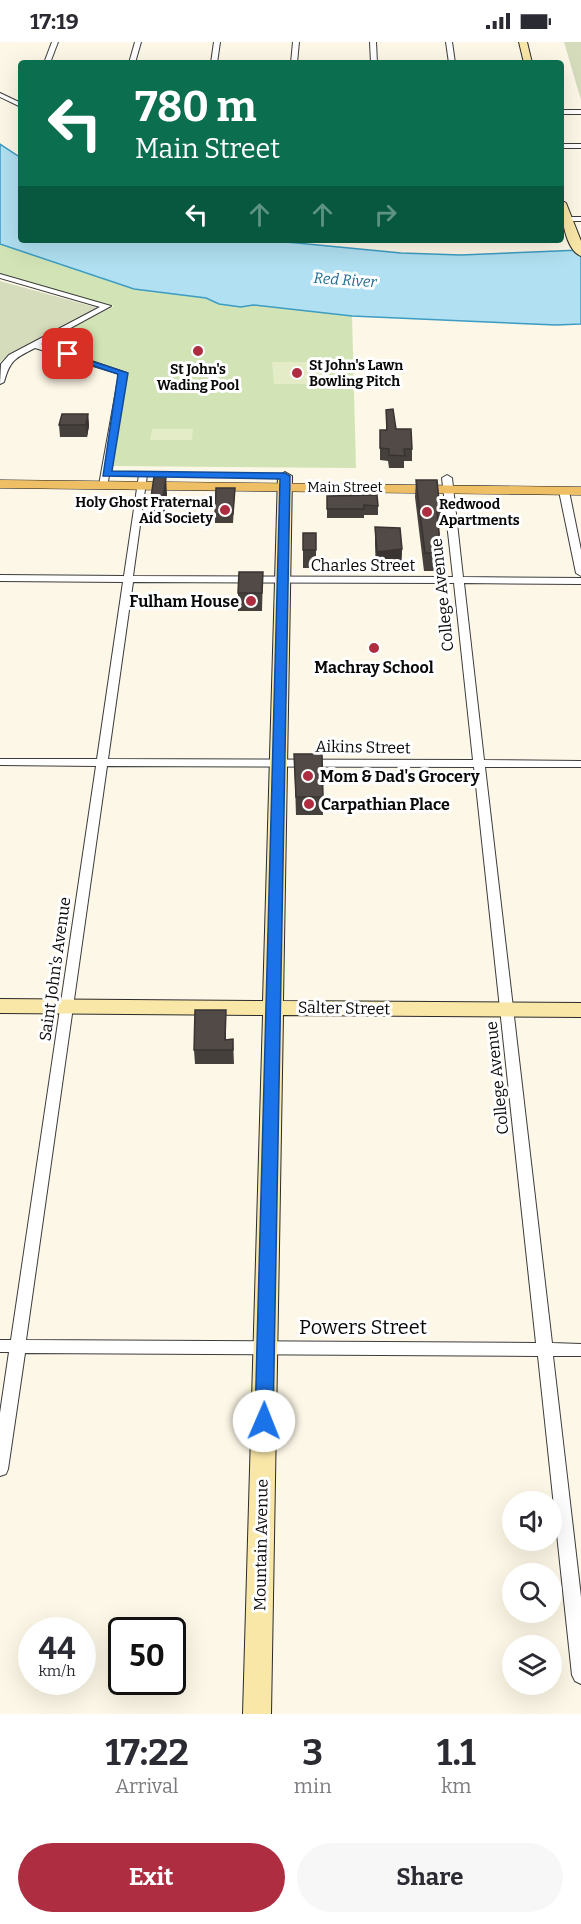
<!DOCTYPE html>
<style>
:root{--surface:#fff;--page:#f7f7f7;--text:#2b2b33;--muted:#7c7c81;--accent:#ae2d41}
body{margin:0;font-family:Bitter,serif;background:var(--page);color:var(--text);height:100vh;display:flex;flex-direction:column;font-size:22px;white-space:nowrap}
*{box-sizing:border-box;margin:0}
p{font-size:20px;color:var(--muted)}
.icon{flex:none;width:33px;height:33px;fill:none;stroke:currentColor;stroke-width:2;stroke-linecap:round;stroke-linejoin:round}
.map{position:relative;height:1672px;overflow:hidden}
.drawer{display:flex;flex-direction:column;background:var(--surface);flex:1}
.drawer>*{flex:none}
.guide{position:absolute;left:18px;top:18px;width:546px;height:183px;border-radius:6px;box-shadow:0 6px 24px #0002;background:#0b6e4f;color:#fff;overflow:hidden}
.tools{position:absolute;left:502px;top:1449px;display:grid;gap:12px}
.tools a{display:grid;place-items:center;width:60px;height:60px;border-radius:50%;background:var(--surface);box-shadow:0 6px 24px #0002;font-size:30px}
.speed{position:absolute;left:18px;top:1575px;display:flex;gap:12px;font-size:30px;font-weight:700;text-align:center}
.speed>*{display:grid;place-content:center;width:78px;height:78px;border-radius:50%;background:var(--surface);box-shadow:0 6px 24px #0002;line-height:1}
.speed small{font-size:15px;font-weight:400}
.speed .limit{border:3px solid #111;border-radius:9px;background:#fff;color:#111}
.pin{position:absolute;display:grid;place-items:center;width:51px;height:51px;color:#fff;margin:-26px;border-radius:12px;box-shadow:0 3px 9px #0006}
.me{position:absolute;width:66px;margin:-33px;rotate:1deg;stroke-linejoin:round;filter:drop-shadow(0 0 4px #0008)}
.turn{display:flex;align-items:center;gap:21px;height:126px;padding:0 18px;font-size:27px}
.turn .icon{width:78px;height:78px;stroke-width:2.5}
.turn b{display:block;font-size:42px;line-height:51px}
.lanes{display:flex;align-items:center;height:57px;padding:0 18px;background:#0003;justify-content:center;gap:30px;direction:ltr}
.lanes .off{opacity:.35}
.eta{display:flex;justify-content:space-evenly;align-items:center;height:102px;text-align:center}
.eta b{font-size:36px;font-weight:700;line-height:42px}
.action{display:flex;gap:12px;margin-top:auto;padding:12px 18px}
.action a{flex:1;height:69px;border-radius:36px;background:var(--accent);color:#fff;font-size:24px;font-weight:700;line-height:69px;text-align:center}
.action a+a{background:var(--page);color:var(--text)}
.status{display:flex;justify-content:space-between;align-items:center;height:42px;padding:0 30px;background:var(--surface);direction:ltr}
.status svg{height:16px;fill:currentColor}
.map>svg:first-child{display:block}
</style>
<div class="status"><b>17:19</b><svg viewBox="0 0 49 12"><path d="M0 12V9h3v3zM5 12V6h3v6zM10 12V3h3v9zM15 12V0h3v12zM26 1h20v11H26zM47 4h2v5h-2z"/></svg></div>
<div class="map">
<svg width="581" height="1672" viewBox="0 0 581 1672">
<rect width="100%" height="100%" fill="#fdf7e7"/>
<polygon fill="#d2e4b5" points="0,202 134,247 206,256 219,262 241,265 253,263 352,274 356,426 112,424 128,330 42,302 114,264 0,233"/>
<g fill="#d5dcbc">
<polygon points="564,0 581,0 581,58"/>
<polygon points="0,239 98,266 9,312 0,320"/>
</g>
<g fill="#e3ecc6">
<polygon points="272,320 320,320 322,342 274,342"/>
<polygon points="152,387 193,387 192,398 150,398"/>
</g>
<polygon fill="#b0e0f1" stroke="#3c9cc2" stroke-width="1.5" points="0,102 21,116 21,198 266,198 401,211 461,213 581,208 581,282 556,283 352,274 253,263 241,265 219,262 206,256 134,247 0,202"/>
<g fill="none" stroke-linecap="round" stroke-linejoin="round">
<defs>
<g id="street">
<polygon points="52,0 58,0 50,21 44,21"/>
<polygon points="135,0 141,0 135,21 129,21"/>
<polygon points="214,0 220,0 217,21 211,21"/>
<polygon points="293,0 299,0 297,21 291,21"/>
<polygon points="370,0 376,0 377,21 371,21"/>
<polygon points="446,0 452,0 455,21 449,21"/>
<polygon points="0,51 21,61 21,65 0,55"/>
<rect x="561" y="68" width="20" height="4"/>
<rect x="561" y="102" width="20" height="4"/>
<rect x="561" y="175" width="20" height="4"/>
<path d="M 0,232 L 111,264 L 41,302 L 127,331 L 107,445 L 104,446 L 99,443 L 119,332 L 35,306 C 15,316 10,318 4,340 L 0,342 L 1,322 L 9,313 L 100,265 L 0,236 Z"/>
<path d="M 143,430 L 147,433 L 133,534 L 453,535 L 442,436 L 447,433 L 452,436 L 463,535 L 581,536 L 581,542 L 464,541 L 484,718 L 581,719 L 581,725 L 485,725 L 552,1301 L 581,1302 L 581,1314 L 553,1314 L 581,1555 L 581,1642 L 575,1639 L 572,1633 L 538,1314 L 25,1311 L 8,1427 L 6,1432 L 0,1434 L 0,1371 L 9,1310 L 0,1310 L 0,1298 L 11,1298 L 96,724 L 0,723 L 0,717 L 97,717 L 123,540 L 0,539 L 0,533 L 124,534 L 139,433 ZM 133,540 L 454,541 L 473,718 L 108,717 ZM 107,724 L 474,725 L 536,1301 L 26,1298 Z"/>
<polygon points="564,446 569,449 581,508 581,534 576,531 559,449"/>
</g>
<g id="secondary">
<polygon points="519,0 527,0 532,21 524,21"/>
<path d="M 561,158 L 566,161 L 581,199 L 581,214 C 565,208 561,173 561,158 Z"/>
<polygon points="285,430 292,434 283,959 581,961 581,975 283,973 271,1672 243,1672 263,973 0,971 0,957 263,959 278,434"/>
</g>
<polygon id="primary" points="0,438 581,445 581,453 0,446"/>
</defs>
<use href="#street" stroke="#3c3c3c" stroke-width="2"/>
<use href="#secondary" stroke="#2b2b2b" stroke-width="2"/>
<use href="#primary" stroke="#1a1a1a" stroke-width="1"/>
<use href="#street" fill="#fff" fill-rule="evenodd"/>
<use href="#secondary" fill="#f9e7a7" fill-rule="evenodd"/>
<use href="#primary" fill="#efbf66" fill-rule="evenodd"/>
</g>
<g fill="#46403d">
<polygon points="386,368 396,387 412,407 412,419 404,419 404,426 389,426 388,419 380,418 380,388 386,388"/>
<polygon points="88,372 89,384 87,395 60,395 59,383"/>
<polygon points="416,438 440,470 439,487 441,511 440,529 424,529 415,455"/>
<polygon points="235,446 233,481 215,481 215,472"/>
<polygon points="167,452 163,480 151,480 150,462"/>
<polygon points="327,454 378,464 378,473 364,473 364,476 327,476"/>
<polygon points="375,485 402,507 401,525 376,528 375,503"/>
<rect x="303" y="491" width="13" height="35"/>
<polygon points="263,530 262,569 238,569 238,551"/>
<polygon points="294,712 323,755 323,773 296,773"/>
<polygon points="226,982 226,998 233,997 234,1022 195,1022 194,1008"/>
</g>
<g fill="#393432">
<polygon points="88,372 89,384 87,395 86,383"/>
<polygon points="166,435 167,452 163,480 162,462"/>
<polygon points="402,507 401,525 376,528 377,510"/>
</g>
<g fill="#514a47" stroke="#393432" stroke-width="1.5">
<polygon points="393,367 396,387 411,387 412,407 404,407 405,414 389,413 389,407 380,406 380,388 387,388 386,368"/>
<polygon points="62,372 88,372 86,383 59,383"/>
<polygon points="154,435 166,435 162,462 150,462"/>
<polygon points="416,438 437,438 440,470 437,470 441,511 425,511"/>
<polygon points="216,446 235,446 233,472 215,472"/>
<polygon points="377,453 378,464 364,463 364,467 327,467 327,454"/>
<polygon points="375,485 400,486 402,507 377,510"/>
<rect x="303" y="491" width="13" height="17"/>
<polygon points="239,530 263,530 262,551 238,551"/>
<polygon points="294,712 322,712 323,755 296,755"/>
<polygon points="195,968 226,968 225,998 233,997 233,1008 194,1008"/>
</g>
<polygon fill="#1a73e8" stroke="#114b97" stroke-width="1.5" points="64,310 128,331 112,429 285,431 290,434 273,1379 270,1385 264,1387 258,1385 255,1379 280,437 103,434 118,332 64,314"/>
<g fill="#ae2d41" stroke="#fff" stroke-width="2">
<circle cx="198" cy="309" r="6"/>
<circle cx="297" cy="331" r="6"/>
<circle cx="225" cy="468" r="6"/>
<circle cx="427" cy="470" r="6"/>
<circle cx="251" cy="559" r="6"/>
<circle cx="374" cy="606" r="6"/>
<circle cx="308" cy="734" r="6"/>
<circle cx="309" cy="762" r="6"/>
</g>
<g text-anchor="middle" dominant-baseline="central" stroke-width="6" stroke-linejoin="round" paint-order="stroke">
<g font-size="14" font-weight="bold" fill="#090909" stroke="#fff" text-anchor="start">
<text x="309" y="323">St John's Lawn<tspan x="309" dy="16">Bowling Pitch</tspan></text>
<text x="198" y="327" text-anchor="middle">St John's<tspan x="198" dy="16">Wading Pool</tspan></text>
<text x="213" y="460" text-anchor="end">Holy Ghost Fraternal<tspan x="213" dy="16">Aid Society</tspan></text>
<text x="439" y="462">Redwood<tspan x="439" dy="16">Apartments</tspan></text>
</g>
<g font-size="14" fill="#090909" stroke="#fff">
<text x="345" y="445">Main Street</text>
</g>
<g font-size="15" font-style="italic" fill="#1d6b91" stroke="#fff">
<text transform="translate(345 238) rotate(4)">Red River</text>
</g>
<g font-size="16" fill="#090909" stroke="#fff">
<text x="363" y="523">Charles Street</text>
<text transform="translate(442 553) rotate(-96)">College Avenue</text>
<text transform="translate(363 705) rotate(1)">Aikins Street</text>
<text transform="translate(55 927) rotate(-82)">Saint John's Avenue</text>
<text transform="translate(344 966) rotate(1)">Salter Street</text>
<text transform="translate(497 1036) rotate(-96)">College Avenue</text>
<text transform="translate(261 1503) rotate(-89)">Mountain Avenue</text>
</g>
<g font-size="16" font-weight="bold" fill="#090909" stroke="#fff" text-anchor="start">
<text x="239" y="559" text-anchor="end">Fulham House</text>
<text x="374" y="625" text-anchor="middle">Machray School</text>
<text x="320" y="734">Mom &amp; Dad's Grocery</text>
<text x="321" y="762">Carpathian Place</text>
</g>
<g font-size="20" fill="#090909" stroke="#fff">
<text x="363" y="1285">Powers Street</text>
</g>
</g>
</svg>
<div class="tools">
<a><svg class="icon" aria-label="sound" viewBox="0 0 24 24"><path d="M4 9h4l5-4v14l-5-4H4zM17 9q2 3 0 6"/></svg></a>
<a><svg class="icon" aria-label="search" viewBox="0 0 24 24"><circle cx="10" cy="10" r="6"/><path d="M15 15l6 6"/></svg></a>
<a><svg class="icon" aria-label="layers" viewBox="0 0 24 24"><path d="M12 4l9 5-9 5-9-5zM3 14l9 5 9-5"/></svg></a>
</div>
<div class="speed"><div>44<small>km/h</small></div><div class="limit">50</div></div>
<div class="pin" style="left:68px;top:312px;background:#d93025"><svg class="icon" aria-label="arrive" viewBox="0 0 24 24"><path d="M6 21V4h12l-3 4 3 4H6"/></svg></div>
<svg class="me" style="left:264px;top:1379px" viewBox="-20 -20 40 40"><circle r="19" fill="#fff"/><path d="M0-13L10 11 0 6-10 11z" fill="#1a73e8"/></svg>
<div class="guide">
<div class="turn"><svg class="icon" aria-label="left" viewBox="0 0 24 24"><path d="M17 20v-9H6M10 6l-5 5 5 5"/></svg><div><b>780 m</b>Main Street</div></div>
<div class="lanes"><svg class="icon" aria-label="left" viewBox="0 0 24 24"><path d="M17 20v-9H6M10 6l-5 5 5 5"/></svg><svg class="icon off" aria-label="ahead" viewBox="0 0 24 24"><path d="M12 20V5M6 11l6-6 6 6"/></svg><svg class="icon off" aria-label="ahead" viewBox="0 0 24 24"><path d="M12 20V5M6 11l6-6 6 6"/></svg><svg class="icon off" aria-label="right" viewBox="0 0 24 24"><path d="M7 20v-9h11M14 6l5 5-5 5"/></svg></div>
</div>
</div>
<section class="drawer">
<div class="eta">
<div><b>17:22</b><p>Arrival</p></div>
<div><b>3</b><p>min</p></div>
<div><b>1.1</b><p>km</p></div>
</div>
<div class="action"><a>Exit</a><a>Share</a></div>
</section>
